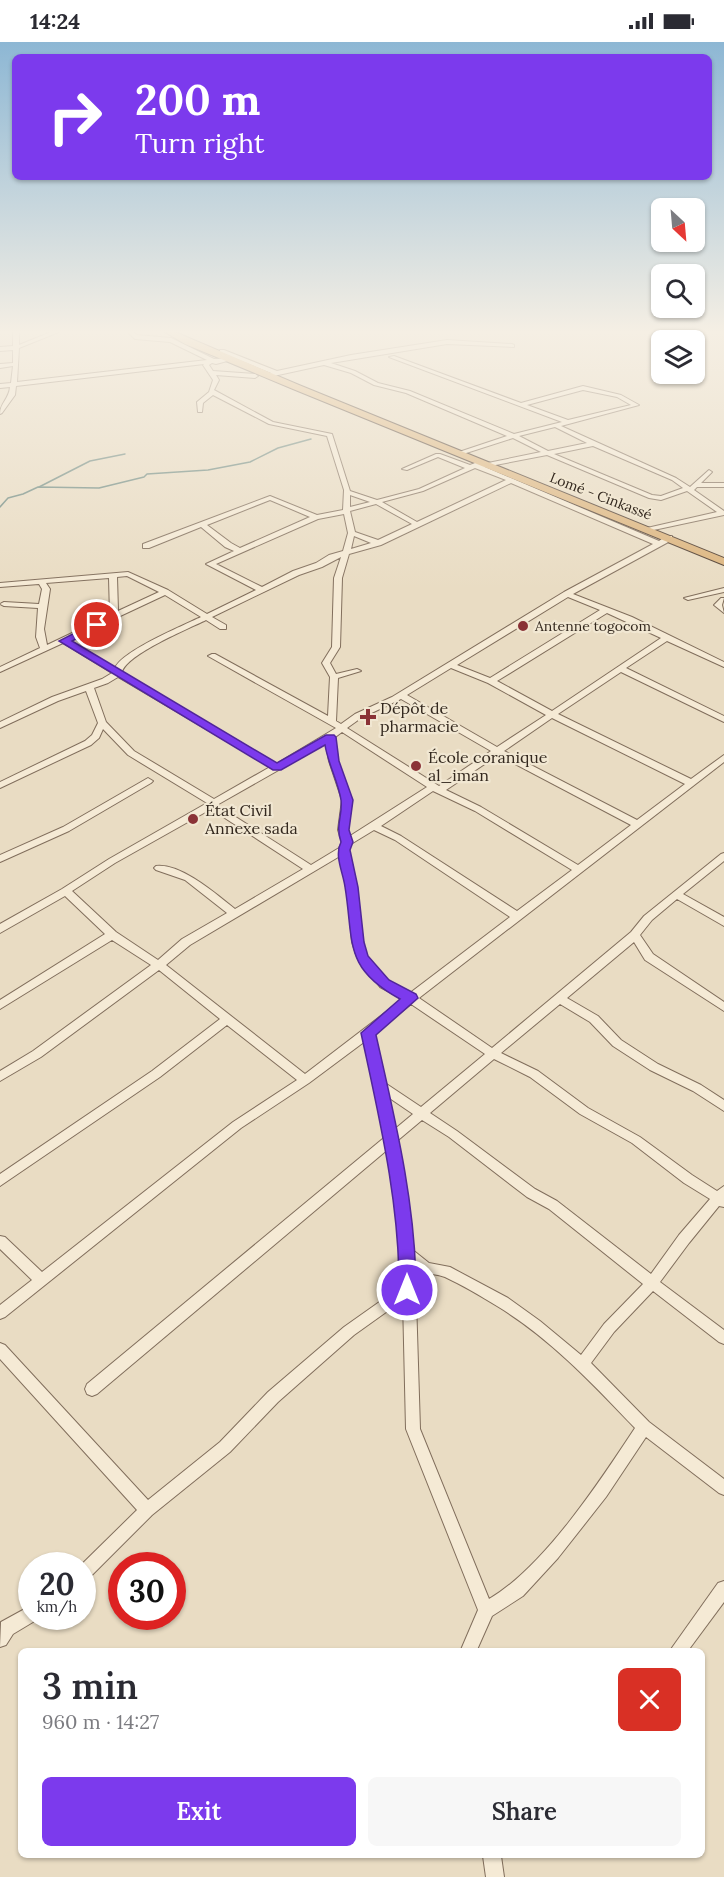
<!DOCTYPE html>
<meta charset="utf-8">
<style>
:root{--surface:#fff;--page:#f7f7f7;--text:#2b2b33;--muted:#7c7c81;--accent:#7c3aed}
body{margin:0;font-family:Lora,serif;background:var(--page);color:var(--text);height:100vh;display:flex;flex-direction:column;font-size:22px;white-space:nowrap}
*{box-sizing:border-box;margin:0}
p{font-size:20px;color:var(--muted)}
.icon{flex:none;width:33px;height:33px;fill:none;stroke:currentColor;stroke-width:2;stroke-linecap:round;stroke-linejoin:round}
.map{position:relative;flex:1;overflow:hidden}
.side{position:absolute;left:18px;top:1606px;width:687px;height:210px;display:flex;flex-direction:column;background:var(--surface);border-radius:9px;box-shadow:0 2px 4px #0004}
.side>*{flex:none}
.guide{position:absolute;left:12px;top:12px;width:700px;height:126px;border-radius:9px;box-shadow:0 2px 4px #0004;background:#7c3aed;color:#fff;overflow:hidden}
.needle{width:39px;rotate:154deg}
.buttons{position:absolute;left:651px;top:156px;display:grid;gap:12px}
.buttons a{display:grid;place-items:center;width:54px;height:54px;border-radius:9px;background:var(--surface);box-shadow:0 2px 4px #0004;font-size:30px}
.speed{position:absolute;left:18px;top:1510px;display:flex;gap:12px;font-size:30px;font-weight:700;text-align:center}
.speed>*{display:grid;place-content:center;width:78px;height:78px;border-radius:50%;background:var(--surface);box-shadow:0 2px 4px #0004;line-height:1}
.speed small{font-size:15px;font-weight:400}
.speed .limit{border:9px solid #d22;background:#fff;color:#111}
.pin{position:absolute;display:grid;place-items:center;width:51px;height:51px;color:#fff;margin:-26px;border:3px solid #fff;border-radius:50%;box-shadow:0 2px 6px #0007}
.me{position:absolute;width:66px;margin:-33px;rotate:0deg;stroke-linejoin:round;filter:drop-shadow(0 0 4px #0008)}
.turn{display:flex;align-items:center;gap:21px;height:126px;padding:0 24px;font-size:27px}
.turn .icon{width:78px;height:78px;stroke-width:2.5}
.turn b{display:block;font-size:42px;line-height:51px}
.round{display:grid;place-items:center;flex:none;width:63px;height:63px;border-radius:9px;background:var(--page)}
.summary{display:flex;align-items:center;justify-content:space-between;height:102px;padding:0 24px}
h1{font-size:36px;font-weight:600;line-height:45px}
.primary-button{display:flex;gap:12px;margin-top:auto;padding:12px 24px}
.primary-button a{flex:1;height:69px;border-radius:9px;background:var(--accent);color:#fff;font-size:24px;font-weight:600;line-height:69px;text-align:center}
.primary-button a+a{background:var(--page);color:var(--text)}
.status{display:flex;justify-content:space-between;align-items:center;height:42px;padding:0 30px;background:var(--surface);direction:ltr}
.status svg{height:16px;fill:currentColor}
.map>svg:first-child{display:block}
</style>
<div class="status"><b>14:24</b><svg viewBox="0 0 49 12"><path d="M0 12V9h3v3zM5 12V6h3v6zM10 12V3h3v9zM15 12V0h3v12zM26 1h20v11H26zM47 4h2v5h-2z"/></svg></div>
<div class="map">
<svg width="724" height="1835" viewBox="0 0 724 1835">
<rect width="100%" height="100%" fill="#e9dcc3"/>
<g fill="none" stroke-linecap="round" stroke-linejoin="round">
<g stroke="#6d8981" stroke-width="1.5">
<polyline points="39,445 90,419 125,412"/>
<polyline points="0,465 8,456 23,452 38,445 99,446 144,435 147,432 208,428 250,420 278,406 311,397"/>
</g>
<defs>
<g id="minor">
<path d="M 13,290 L 19,290 L 19,303 L 51,290 L 59,290 L 19,306 L 17,340 L 207,318 L 170,300 L 135,297 L 128,290 L 134,290 L 137,293 L 171,296 L 214,317 L 231,316 L 231,318 L 216,322 L 212,321 L 209,323 L 213,329 L 255,332 L 258,334 L 255,336 L 216,333 L 219,338 L 214,348 L 273,380 L 332,392 L 350,449 L 377,458 L 419,447 L 465,426 L 438,415 L 407,428 L 402,427 L 436,412 L 440,412 L 470,423 L 480,419 L 483,422 L 541,410 L 513,396 L 460,413 L 456,413 L 456,411 L 507,394 L 406,351 L 374,343 L 351,331 L 324,323 L 269,335 L 266,333 L 271,331 L 220,310 L 220,308 L 224,308 L 277,329 L 351,313 L 447,298 L 512,302 L 514,303 L 514,305 L 447,302 L 331,321 L 355,329 L 378,341 L 410,349 L 514,392 L 562,380 L 389,315 L 394,314 L 521,361 L 583,344 L 621,353 L 639,363 L 561,384 L 676,436 L 690,445 L 709,428 L 712,430 L 701,441 L 724,441 L 724,445 L 697,445 L 694,448 L 724,469 L 724,473 L 649,489 L 645,487 L 647,486 L 717,470 L 687,449 L 661,458 L 649,456 L 547,413 L 485,425 L 659,499 L 666,494 L 672,494 L 672,498 L 573,552 L 632,575 L 724,620 L 724,625 L 667,599 L 626,626 L 724,674 L 724,680 L 621,630 L 558,672 L 691,737 L 724,713 L 724,720 L 419,956 L 492,1006 L 631,890 L 644,874 L 721,812 L 724,811 L 724,819 L 683,852 L 724,875 L 724,884 L 677,857 L 652,878 L 640,893 L 653,912 L 724,960 L 724,969 L 645,918 L 634,900 L 567,956 L 598,974 L 621,998 L 658,1022 L 701,1043 L 724,1058 L 724,1069 L 693,1049 L 650,1028 L 613,1004 L 590,980 L 560,962 L 501,1011 L 538,1029 L 588,1066 L 640,1095 L 692,1133 L 717,1149 L 724,1144 L 724,1165 L 719,1164 L 689,1201 L 660,1240 L 724,1288 L 724,1302 L 719,1300 L 653,1249 L 614,1290 L 591,1321 L 649,1380 L 724,1437 L 724,1453 L 719,1451 L 646,1395 L 606,1455 L 558,1516 L 523,1554 L 492,1574 L 476,1610 L 460,1610 L 478,1568 L 406,1387 L 403,1258 L 354,1293 L 278,1360 L 230,1410 L 152,1473 L 87,1538 L 82,1541 L 82,1524 L 80,1524 L 137,1468 L 0,1317 L 0,1301 L 5,1303 L 148,1458 L 220,1400 L 268,1350 L 344,1285 L 402,1244 L 402,1212 L 387,1108 L 97,1352 L 92,1354 L 87,1352 L 85,1347 L 87,1342 L 385,1095 L 364,1000 L 309,1041 L 241,1086 L 5,1275 L 0,1277 L 0,1263 L 32,1238 L 0,1207 L 0,1194 L 5,1195 L 42,1230 L 233,1080 L 297,1038 L 227,983 L 160,1035 L 0,1144 L 0,1132 L 152,1029 L 220,977 L 159,928 L 41,1015 L 0,1039 L 0,1029 L 33,1009 L 151,923 L 112,898 L 0,967 L 0,958 L 105,892 L 65,854 L 0,891 L 0,882 L 62,847 L 109,817 L 207,761 L 128,713 L 103,687 L 99,696 L 91,703 L 0,746 L 0,740 L 85,699 L 92,693 L 98,681 L 86,649 L 58,659 L 0,686 L 0,680 L 52,655 L 102,637 L 112,631 L 63,601 L 0,630 L 0,625 L 40,606 L 36,595 L 38,566 L 4,564 L 0,562 L 4,560 L 39,562 L 42,547 L 39,542 L 0,545 L 0,541 L 128,530 L 168,548 L 207,572 L 256,548 L 206,522 L 234,509 L 225,505 L 201,485 L 149,506 L 143,506 L 143,502 L 270,454 L 317,473 L 343,468 L 344,448 L 327,394 L 269,382 L 213,353 L 203,361 L 202,370 L 198,370 L 197,360 L 209,350 L 213,338 L 203,323 L 204,322 L 16,344 L 15,353 L 2,371 L 0,372 C 0,361 9,357 10,345 L 0,346 L 0,342 L 11,341 L 13,324 L 0,326 L 0,322 L 13,321 L 13,308 L 0,309 L 0,305 L 13,304 ZM 583,348 L 617,355 L 631,363 L 568,378 L 527,363 ZM 555,385 L 587,401 L 548,409 L 519,394 ZM 593,404 L 672,438 L 683,446 L 661,454 L 652,453 L 554,412 ZM 475,426 L 506,438 L 417,480 L 382,460 L 423,449 ZM 511,441 L 653,502 L 564,550 L 392,655 L 355,672 L 341,682 L 336,679 L 338,636 L 361,629 L 357,627 L 336,632 L 330,621 L 340,605 L 342,536 L 349,512 L 381,503 ZM 350,453 L 370,460 L 350,465 ZM 270,458 L 310,475 L 240,506 L 231,501 L 207,483 ZM 376,462 L 412,482 L 378,498 L 355,490 L 350,469 ZM 344,472 L 348,491 L 343,509 L 329,513 L 316,521 L 293,529 L 262,545 L 216,522 L 318,477 ZM 354,494 L 371,501 L 351,507 ZM 341,515 L 334,536 L 332,605 L 322,621 L 330,635 L 328,674 L 215,612 L 212,612 L 208,614 L 336,686 L 276,722 L 122,630 C 127,612 188,587 206,578 L 220,587 L 226,587 L 226,583 L 212,575 L 299,533 L 322,525 ZM 127,534 L 159,550 L 118,569 L 117,535 ZM 109,536 L 110,573 L 47,603 L 44,587 L 50,547 L 46,541 ZM 165,553 L 201,575 C 182,584 122,609 115,626 L 69,598 ZM 568,555 L 600,568 L 490,636 L 457,623 ZM 607,571 L 661,596 L 552,669 L 497,639 ZM 451,626 L 488,641 L 546,673 L 497,705 L 407,653 ZM 118,635 L 270,725 L 214,757 L 134,709 L 106,680 L 94,646 L 108,641 ZM 401,657 L 491,709 L 439,744 L 347,686 L 361,676 ZM 552,676 L 685,742 L 637,778 L 504,709 ZM 342,690 L 427,745 L 350,794 L 348,788 L 352,758 L 337,719 L 334,696 ZM 326,701 L 329,719 L 342,758 L 338,788 L 342,800 L 339,806 L 311,823 L 217,763 ZM 498,713 L 631,783 L 578,823 L 481,765 L 446,748 ZM 433,749 L 475,769 L 572,828 L 517,869 L 401,794 L 381,784 ZM 211,767 L 303,827 L 235,867 C 216,852 181,821 156,824 L 154,826 L 156,828 L 185,838 L 227,871 L 182,897 L 158,918 L 116,890 L 72,849 L 115,821 ZM 374,788 L 395,798 L 510,875 L 410,951 L 388,939 L 367,914 L 362,900 L 357,845 L 348,808 L 351,802 ZM 340,814 L 347,845 L 352,900 L 357,915 L 380,945 L 403,957 L 305,1032 L 166,923 L 190,903 ZM 411,962 L 485,1012 L 421,1065 L 385,1041 L 374,992 ZM 494,1017 L 530,1035 L 580,1072 L 632,1101 L 684,1141 L 710,1157 L 679,1193 L 651,1232 L 557,1159 L 535,1147 L 457,1089 L 430,1071 ZM 388,1055 L 413,1072 L 395,1087 ZM 422,1078 L 449,1095 L 527,1155 L 549,1167 L 643,1242 L 604,1282 L 581,1313 L 540,1279 L 508,1256 L 450,1225 L 429,1221 L 414,1209 L 397,1099 ZM 415,1225 C 425,1233 434,1231 445,1235 C 462,1243 481,1254 497,1264 C 550,1296 593,1342 635,1386 C 600,1439 544,1525 489,1557 L 420,1387 Z"/>
<polygon points="724,546 724,550 688,558 684,556"/>
<polygon points="721,556 724,556 722,563 724,571 714,563"/>
<polygon points="148,736 153,739 151,741 69,789 0,820 0,813 63,785"/>
<polygon points="724,1539 724,1560 687,1610 669,1610 718,1541"/>
<polygon points="32,1563 32,1575 38,1575 38,1577 13,1592 6,1603 0,1605 1,1580"/>
<polygon points="483,1814 501,1814 504,1835 486,1835"/>
</g>
<polygon id="trunk" points="165,290 175,290 299,343 724,516 724,523 293,347 185,302"/>
</defs>
<use href="#minor" stroke="#816e5c" stroke-width="2"/>
<use href="#trunk" stroke="#4f3d30" stroke-width="2"/>
<use href="#minor" fill="#f5ead5" fill-rule="evenodd"/>
<use href="#trunk" fill="#dcb47d" fill-rule="evenodd"/>
</g>
<linearGradient id="sky" x2="0" y2="1"><stop stop-color="#8db7d4"/><stop offset="0.53" stop-color="#f5efe4"/><stop offset="1" stop-color="#f5efe4" stop-opacity="0"/></linearGradient>
<rect width="724" height="547" fill="url(#sky)"/>
<path fill="#7c3aed" stroke="#51269a" stroke-width="1.5" d="M 94,581 L 102,583 L 72,599 L 277,721 L 326,693 L 334,693 L 336,695 L 339,719 L 353,758 L 349,788 L 353,800 L 350,808 L 358,845 L 364,900 L 368,914 L 389,938 L 416,952 L 418,956 L 376,993 C 395,1077 416,1162 416,1248 L 413,1254 L 407,1256 L 401,1254 L 399,1248 C 400,1162 379,1075 361,991 L 400,957 C 343,926 354,900 345,845 C 343,830 334,814 341,800 C 335,783 343,773 341,758 C 338,739 328,722 325,703 L 281,728 L 273,728 L 59,599 Z"/>
<g fill="#8a3236" stroke="#f1e7d2" stroke-width="2">
<circle cx="523" cy="584" r="6"/>
<path d="M365 666h6v6h6v6h-6v6h-6v-6h-6v-6h6z"/>
<circle cx="416" cy="724" r="6"/>
<circle cx="193" cy="777" r="6"/>
</g>
<g text-anchor="middle" dominant-baseline="central" stroke-width="4.5" stroke-linejoin="round" paint-order="stroke">
<g font-size="14" fill="#33281e" stroke="#f1e7d2">
<text transform="translate(601 454) rotate(21)">Lomé - Cinkassé</text>
</g>
<g font-size="14" fill="#33281e" stroke="#f1e7d2" text-anchor="start">
<text x="535" y="584">Antenne togocom</text>
</g>
<g font-size="16" fill="#33281e" stroke="#f1e7d2" text-anchor="start">
<text x="380" y="666">Dépôt de<tspan x="380" dy="18">pharmacie</tspan></text>
<text x="428" y="715">École coranique<tspan x="428" dy="18">al_iman</tspan></text>
<text x="205" y="768">État Civil<tspan x="205" dy="18">Annexe sada</tspan></text>
</g>
</g>
</svg>
<div class="buttons">
<a><svg class="needle" viewBox="-14 -14 28 28"><path d="M0-13l5 13h-10z" fill="#e53935"/><path d="M0 13l5-13h-10z" fill="#7c7c81"/></svg></a>
<a><svg class="icon" aria-label="search" viewBox="0 0 24 24"><circle cx="10" cy="10" r="6"/><path d="M15 15l6 6"/></svg></a>
<a><svg class="icon" aria-label="layers" viewBox="0 0 24 24"><path d="M12 4l9 5-9 5-9-5zM3 14l9 5 9-5"/></svg></a>
</div>
<div class="speed"><div>20<small>km/h</small></div><div class="limit">30</div></div>
<div class="pin" style="left:97px;top:583px;background:#d93025"><svg class="icon" aria-label="arrive" viewBox="0 0 24 24"><path d="M6 21V4h12l-3 4 3 4H6"/></svg></div>
<svg class="me" style="left:407px;top:1248px" viewBox="-20 -20 40 40"><circle r="17" fill="#7c3aed" stroke="#fff" stroke-width="3"/><path d="M0-11L8 9 0 5-8 9z" fill="#fff"/></svg>
<div class="guide">
<div class="turn"><svg class="icon" aria-label="right" viewBox="0 0 24 24"><path d="M7 20v-9h11M14 6l5 5-5 5"/></svg><div><b>200 m</b>Turn right</div></div>
</div>
<section class="side">
<div class="summary"><div><h1>3 min</h1><p>960 m · 14:27</p></div><a class="round" style="background:#d93025;color:#fff"><svg class="icon" aria-label="close" viewBox="0 0 24 24"><path d="M6 6l12 12M18 6L6 18"/></svg></a></div>
<div class="primary-button"><a>Exit</a><a>Share</a></div>
</section>
</div>
